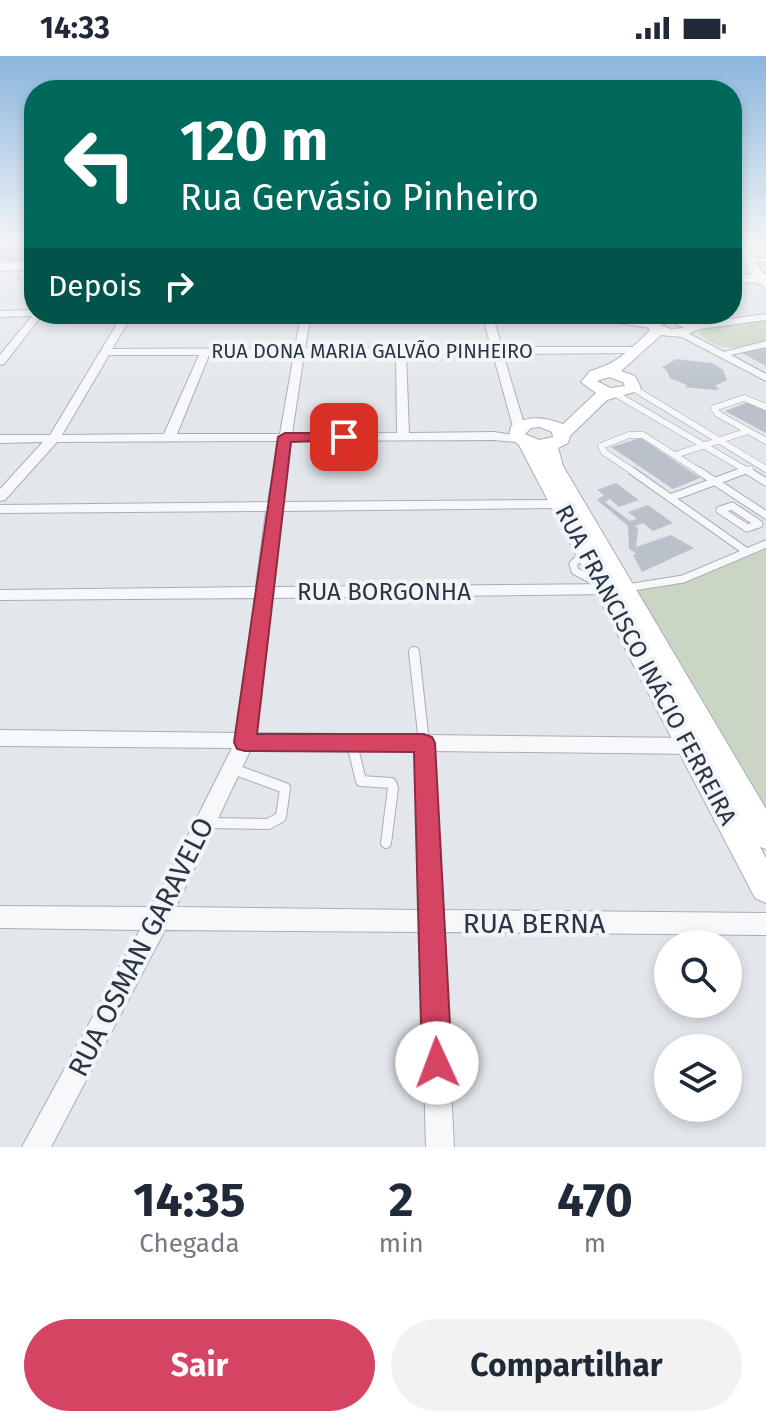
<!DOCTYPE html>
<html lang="pt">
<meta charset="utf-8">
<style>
:root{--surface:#fff;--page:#f2f2f3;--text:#1f2937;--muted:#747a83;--accent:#d64464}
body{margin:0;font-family:"Fira Sans",sans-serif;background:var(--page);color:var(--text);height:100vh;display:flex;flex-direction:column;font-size:30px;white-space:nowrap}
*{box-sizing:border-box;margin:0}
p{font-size:26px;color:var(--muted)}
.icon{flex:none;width:44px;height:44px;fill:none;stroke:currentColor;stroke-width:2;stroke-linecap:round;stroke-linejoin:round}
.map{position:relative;height:1091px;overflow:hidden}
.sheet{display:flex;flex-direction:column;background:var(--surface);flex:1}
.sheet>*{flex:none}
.guide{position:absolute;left:24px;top:24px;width:718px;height:244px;border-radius:32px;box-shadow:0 4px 12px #0003;background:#00695c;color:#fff;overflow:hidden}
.controls{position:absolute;left:654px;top:874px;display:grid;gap:16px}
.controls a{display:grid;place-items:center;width:88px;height:88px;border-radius:50%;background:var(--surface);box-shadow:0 4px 12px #0003;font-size:40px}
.pin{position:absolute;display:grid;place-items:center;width:68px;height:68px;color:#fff;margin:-34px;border-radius:16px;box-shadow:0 4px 12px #0006}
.me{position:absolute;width:88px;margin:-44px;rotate:358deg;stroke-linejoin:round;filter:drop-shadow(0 0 6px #0008)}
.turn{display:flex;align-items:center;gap:28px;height:168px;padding:0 24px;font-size:36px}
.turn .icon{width:104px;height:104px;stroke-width:2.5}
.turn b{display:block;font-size:56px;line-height:68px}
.then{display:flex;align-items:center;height:76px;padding:0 24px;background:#0003;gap:16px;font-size:30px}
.eta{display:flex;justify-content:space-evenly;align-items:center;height:136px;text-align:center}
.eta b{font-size:48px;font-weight:700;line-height:56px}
.primary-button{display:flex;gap:16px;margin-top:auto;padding:16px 24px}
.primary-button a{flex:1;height:92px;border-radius:48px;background:var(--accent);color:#fff;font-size:32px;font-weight:700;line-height:92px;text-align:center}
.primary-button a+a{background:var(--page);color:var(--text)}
.status{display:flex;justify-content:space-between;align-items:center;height:56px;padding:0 40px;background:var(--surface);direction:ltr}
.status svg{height:22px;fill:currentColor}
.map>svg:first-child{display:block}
</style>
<div class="status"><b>14:33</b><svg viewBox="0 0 49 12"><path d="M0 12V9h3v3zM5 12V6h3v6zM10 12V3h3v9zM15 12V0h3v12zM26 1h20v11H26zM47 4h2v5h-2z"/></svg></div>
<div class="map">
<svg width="766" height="1091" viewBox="0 0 766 1091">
<rect width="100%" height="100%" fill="#e3e7ec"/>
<g fill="#cad6c4">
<path d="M 766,263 L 766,285 C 741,292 719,298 699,277 L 708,270 Z"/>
<polygon points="766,489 766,767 635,532 675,527"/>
</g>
<g fill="#bac1ca">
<polygon points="0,184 34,184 34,204 0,205"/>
<polygon points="766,292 766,310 742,297"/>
<polygon points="676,303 712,307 725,315 723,315 727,324 715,330 720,333 714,334 685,331 687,329 670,322 666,313 661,312"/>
<polygon points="749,346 766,355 766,377 725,355"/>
<polygon points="641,382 700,422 673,433 611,391"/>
<polygon points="616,427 639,444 619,451 610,443 605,446 630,465 637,463 628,456 648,449 673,467 653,475 643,467 635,470 638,472 636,491 671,479 694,492 642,516 633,499 637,498 629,493 628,470 597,444 604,439 597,434"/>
</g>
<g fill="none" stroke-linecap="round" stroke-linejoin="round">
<defs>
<g id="lane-far2">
<polyline points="633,332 766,413"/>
<polyline points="614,337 751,417"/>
<polyline points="766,351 744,342 714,352 718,358 766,385"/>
<polyline points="675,399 748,375"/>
<polyline points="635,417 604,396 601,390 629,379 643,379 702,417"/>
<polyline points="738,417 750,413"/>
</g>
<g id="lane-far1">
<polyline points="632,415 747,496"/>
<polyline points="699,415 766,459"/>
<polyline points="748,415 766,426"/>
<polyline points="670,442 743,415"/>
<polygon points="732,450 759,468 747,472 720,454"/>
<polyline points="584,497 573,508 575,515 596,526"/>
<polyline points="627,532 683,523 766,488"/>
</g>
<g id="lane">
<polyline points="414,596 424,687"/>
<polyline points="352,688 361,725 391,727 393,732 386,787"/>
<polyline points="206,767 268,768 281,761 285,732 233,713"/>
</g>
<g id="street">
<polygon points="732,200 766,202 766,206 732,204"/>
<polygon points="762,222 766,224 766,235 758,225"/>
<polygon points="34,254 34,258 43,258 4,308 0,309 0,299 32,260 0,261 0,255"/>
<path d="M 123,258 L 133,258 L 112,293 L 295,292 L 301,258 L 311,258 L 305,292 L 491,291 L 482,258 L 492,258 L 502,291 L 639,291 L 644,294 L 639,297 L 503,298 L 525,371 L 519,375 L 513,371 L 493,298 L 406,298 L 409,377 L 494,376 L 525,381 L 525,387 L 494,384 L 291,385 L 281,446 L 558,444 L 565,448 L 558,452 L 280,455 L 272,531 L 615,528 L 623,533 L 615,538 L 271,542 L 256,677 L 694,682 L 701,684 L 704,690 L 701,696 L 694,698 L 434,695 L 442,854 L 766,857 L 766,879 L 443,876 L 454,1091 L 426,1091 L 420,876 L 165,874 L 51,1091 L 22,1091 L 140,874 L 0,872 L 0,850 L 152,851 L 232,692 L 0,690 L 0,674 L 237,677 L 255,542 L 0,544 L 0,534 L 256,531 L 266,455 L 0,457 L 0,449 L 268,446 L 279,385 L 57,386 L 5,444 L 0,445 L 0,433 L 43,386 L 0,387 L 0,379 L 50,379 ZM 294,298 L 280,378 L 177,378 L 209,299 ZM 304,298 L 396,298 L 397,377 L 292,378 ZM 109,299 L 199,299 L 164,378 L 62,379 ZM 251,693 L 415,695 L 419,854 L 176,851 Z"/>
<polygon points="569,258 594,258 652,266 657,269 652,272 574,261"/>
<polygon points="766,258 766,264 692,274 687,271 692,268"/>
<polygon points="678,275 684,275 724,296 766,285 766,291 731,299 766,318 766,325 678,279"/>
</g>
<g id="secondary">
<polygon points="732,184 742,184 766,222 766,228 758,228"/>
<path d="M 672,258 L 692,263 L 699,273 L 682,281 L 661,279 L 621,315 L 635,320 L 641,332 L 638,335 L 607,344 L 570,380 L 568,387 L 558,392 L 563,410 L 766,753 L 766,793 L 760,791 L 766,802 L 766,847 L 755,842 L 519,389 L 509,380 L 511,370 C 529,359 544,361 563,368 L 596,337 L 581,326 L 590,315 C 615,309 632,293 650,274 L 645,269 L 653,260 ZM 672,266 L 684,272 L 671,273 L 660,269 ZM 609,321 L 623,326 L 625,330 L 610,332 L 597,325 ZM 540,371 L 552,376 L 553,381 L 539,384 L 525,378 L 531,372 Z"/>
</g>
<g id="primary">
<polygon points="34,205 34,213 0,215 0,207"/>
<polygon points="766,218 766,226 732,227 732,219"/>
</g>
</defs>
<use href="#lane-far2" stroke="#a8aeb7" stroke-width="7"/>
<use href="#lane-far1" stroke="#a8aeb7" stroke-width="9"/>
<use href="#lane" stroke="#a8aeb7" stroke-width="12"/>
<use href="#street" stroke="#a8aeb7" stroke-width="2"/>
<use href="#secondary" stroke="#a8aeb7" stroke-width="2"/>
<use href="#primary" stroke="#a2acb8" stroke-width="2"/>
<polyline stroke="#bdc2c7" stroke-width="2" stroke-dasharray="3 3" stroke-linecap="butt" points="11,222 34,222"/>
<use href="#lane-far2" stroke="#f6f8fa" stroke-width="6"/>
<use href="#lane-far1" stroke="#f6f8fa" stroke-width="7"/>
<use href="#lane" stroke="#f6f8fa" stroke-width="10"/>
<use href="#street" fill="#f6f8fa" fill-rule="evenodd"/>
<use href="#secondary" fill="#fff" fill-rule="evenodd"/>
<use href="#primary" fill="#fff" fill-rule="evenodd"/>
</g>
<linearGradient id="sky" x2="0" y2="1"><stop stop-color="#8ab6dd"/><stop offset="0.55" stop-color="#f2f4f6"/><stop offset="1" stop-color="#f2f4f6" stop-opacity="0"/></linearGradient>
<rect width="766" height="337" fill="url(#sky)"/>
<polygon fill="#d64464" stroke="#8b2c41" stroke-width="2" points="344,377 351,381 349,384 291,386 257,678 424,678 432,681 435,687 452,1007 448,1017 437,1022 427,1017 422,1007 414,696 245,695 237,693 234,686 278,381 285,377"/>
<g text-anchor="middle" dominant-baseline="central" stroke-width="8" stroke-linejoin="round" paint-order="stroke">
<g font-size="20" fill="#2a3645" stroke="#f3f6f9">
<text x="372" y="295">RUA DONA MARIA GALVÃO PINHEIRO</text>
</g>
<g font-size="24" fill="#2a3645" stroke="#f3f6f9">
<text x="384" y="536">RUA BORGONHA</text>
<text transform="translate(646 609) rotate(62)">RUA FRANCISCO INÁCIO FERREIRA</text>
</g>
<g font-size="28" fill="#2a3645" stroke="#f3f6f9">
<text x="534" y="867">RUA BERNA</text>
<text transform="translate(141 891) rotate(-63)">RUA OSMAN GARAVELO</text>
</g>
</g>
</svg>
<div class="controls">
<a><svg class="icon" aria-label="search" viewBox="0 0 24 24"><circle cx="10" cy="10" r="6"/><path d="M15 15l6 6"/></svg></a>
<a><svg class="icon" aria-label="layers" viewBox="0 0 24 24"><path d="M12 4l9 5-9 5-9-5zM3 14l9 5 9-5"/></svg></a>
</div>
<div class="pin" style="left:344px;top:381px;background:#d93025"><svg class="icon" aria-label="arrive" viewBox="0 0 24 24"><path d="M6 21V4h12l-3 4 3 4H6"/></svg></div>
<svg class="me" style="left:437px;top:1007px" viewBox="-20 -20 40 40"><circle r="19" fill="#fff"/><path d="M0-13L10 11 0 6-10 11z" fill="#d64464"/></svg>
<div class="guide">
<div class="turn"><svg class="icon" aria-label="left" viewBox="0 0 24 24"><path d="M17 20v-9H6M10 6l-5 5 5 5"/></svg><div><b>120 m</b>Rua Gervásio Pinheiro</div></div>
<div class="then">Depois<svg class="icon" aria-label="right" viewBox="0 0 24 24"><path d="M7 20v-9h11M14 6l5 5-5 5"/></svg></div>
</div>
</div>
<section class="sheet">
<div class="eta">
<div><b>14:35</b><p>Chegada</p></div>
<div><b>2</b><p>min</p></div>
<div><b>470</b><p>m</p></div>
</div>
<div class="primary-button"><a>Sair</a><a>Compartilhar</a></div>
</section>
